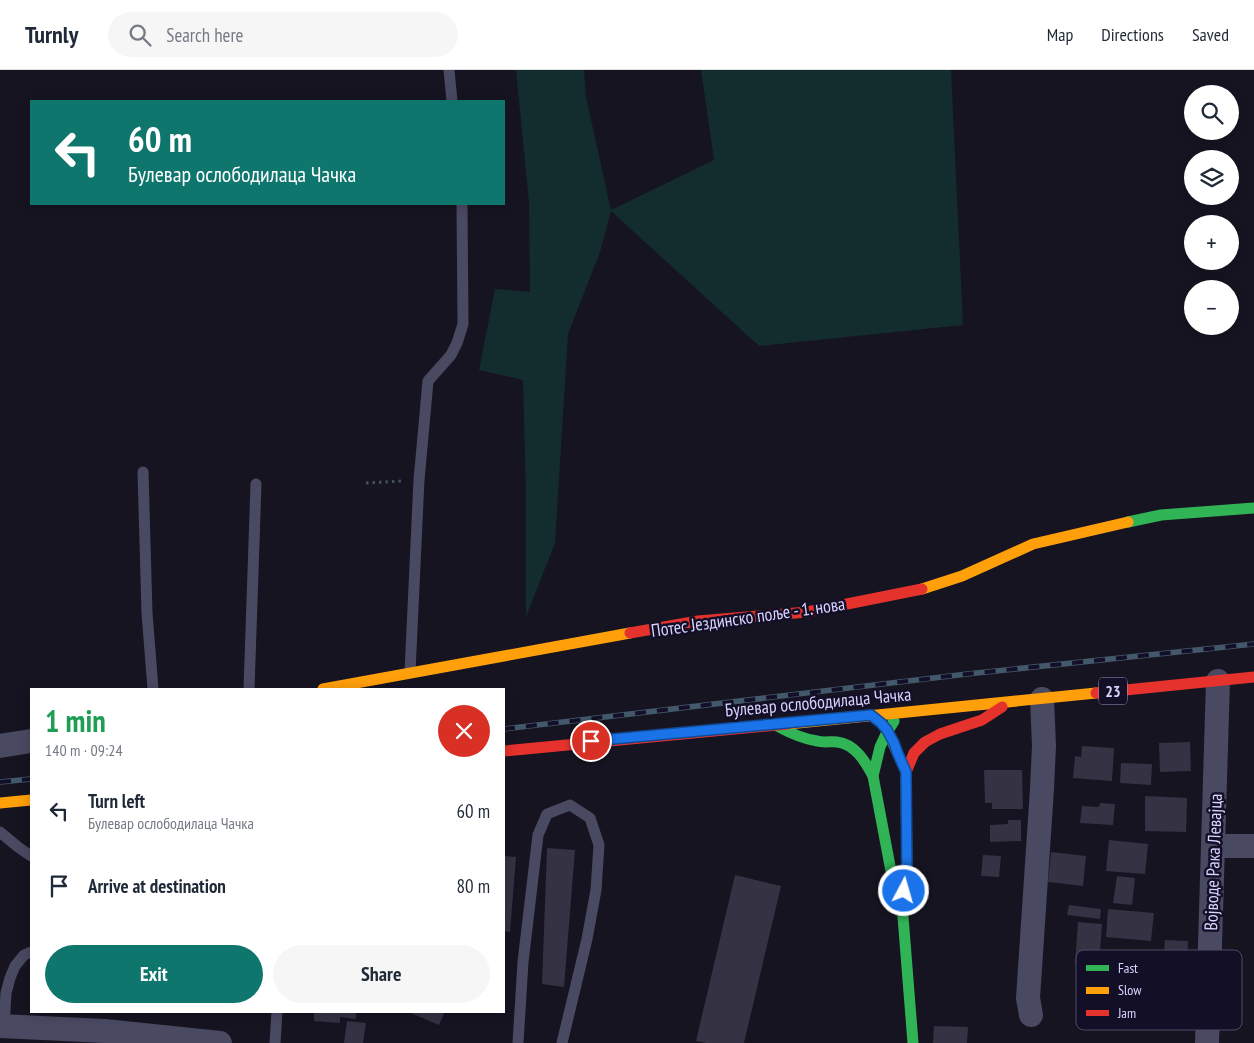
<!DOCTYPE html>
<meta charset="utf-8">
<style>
:root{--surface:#fff;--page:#f6f6f7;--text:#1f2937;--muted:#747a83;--line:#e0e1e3;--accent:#0f766e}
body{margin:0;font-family:"PT Sans Narrow",sans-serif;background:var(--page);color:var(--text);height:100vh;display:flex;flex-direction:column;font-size:19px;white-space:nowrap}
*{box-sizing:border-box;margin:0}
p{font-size:16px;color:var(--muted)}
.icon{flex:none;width:28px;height:28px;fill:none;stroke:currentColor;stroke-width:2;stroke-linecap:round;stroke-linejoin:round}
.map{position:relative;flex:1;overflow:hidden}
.side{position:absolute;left:30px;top:618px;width:475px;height:325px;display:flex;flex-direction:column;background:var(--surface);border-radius:0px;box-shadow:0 2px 12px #0003}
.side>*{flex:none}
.hud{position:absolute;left:30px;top:30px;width:475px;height:105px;border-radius:0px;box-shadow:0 2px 12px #0003;background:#0f766e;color:#fff;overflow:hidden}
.fabs{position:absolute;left:1184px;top:15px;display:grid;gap:10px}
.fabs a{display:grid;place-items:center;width:55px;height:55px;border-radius:50%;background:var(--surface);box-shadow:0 2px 12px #0003;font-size:25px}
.pin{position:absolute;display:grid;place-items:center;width:42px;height:42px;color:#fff;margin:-21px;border:2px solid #fff;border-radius:50%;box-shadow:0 1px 5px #0007}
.me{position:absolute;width:55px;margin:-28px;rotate:6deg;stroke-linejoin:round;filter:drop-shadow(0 0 4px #0008)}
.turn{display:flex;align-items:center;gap:18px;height:105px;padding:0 15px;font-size:22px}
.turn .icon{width:65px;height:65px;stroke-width:2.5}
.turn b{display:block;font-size:35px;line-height:42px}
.round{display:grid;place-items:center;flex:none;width:52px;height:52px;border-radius:26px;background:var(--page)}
.overview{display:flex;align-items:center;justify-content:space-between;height:85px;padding:0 15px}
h1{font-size:30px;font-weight:600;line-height:38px;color:#1e9e55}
.action{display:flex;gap:10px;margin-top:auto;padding:10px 15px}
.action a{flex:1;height:58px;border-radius:30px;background:var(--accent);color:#fff;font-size:20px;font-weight:600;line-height:58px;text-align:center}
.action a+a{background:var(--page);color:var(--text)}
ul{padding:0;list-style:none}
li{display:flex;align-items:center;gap:15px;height:75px;padding:0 15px}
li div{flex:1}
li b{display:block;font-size:19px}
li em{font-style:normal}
header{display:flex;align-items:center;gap:30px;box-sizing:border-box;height:70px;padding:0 25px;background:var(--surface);border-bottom:1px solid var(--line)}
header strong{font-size:24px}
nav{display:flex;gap:28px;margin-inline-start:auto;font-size:18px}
.search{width:350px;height:45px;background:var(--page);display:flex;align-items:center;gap:12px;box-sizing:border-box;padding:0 18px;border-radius:28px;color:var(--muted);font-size:19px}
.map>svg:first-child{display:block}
</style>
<header>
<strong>Turnly</strong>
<div class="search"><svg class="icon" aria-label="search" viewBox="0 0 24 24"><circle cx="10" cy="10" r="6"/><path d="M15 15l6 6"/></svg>Search here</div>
<nav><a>Map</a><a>Directions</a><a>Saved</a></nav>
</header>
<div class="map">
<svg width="1254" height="973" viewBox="0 0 1254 973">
<rect width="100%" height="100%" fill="#161421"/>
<polygon fill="#132c2d" points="516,0 584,0 586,27 611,140 714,90 701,0 951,0 963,255 759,276 611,141 600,182 568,264 555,473 526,547 526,426 523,310 479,300 495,219 530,222 529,132"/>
<g fill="#343243">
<polygon points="1190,672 1191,701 1160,702 1159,673"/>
<polygon points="1082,676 1114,678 1112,711 1073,708 1075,686 1081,687"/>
<polygon points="1121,693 1152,694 1151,715 1120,713"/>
<polygon points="984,700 1022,700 1023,739 992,739 992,733 985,733"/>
<polygon points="1145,726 1187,728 1186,762 1145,761"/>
<polygon points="1100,733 1115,734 1113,755 1080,753 1082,736 1099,737"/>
<polygon points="1008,750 1021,750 1021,771 990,772 990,755 1008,754"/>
<polygon points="1109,770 1148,774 1145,804 1106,801"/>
<polygon points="547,778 575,780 564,917 542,914"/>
<polygon points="1051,782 1086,786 1083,816 1048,812"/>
<polygon points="983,785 1001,786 999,807 981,806"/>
<polygon points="504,786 516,787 510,862 504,861"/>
<polygon points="735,805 781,816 744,973 706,973 696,971"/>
<polygon points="1117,806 1135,808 1132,835 1113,833"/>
<polygon points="1069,835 1101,839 1100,849 1067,845"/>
<polygon points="1108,839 1154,843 1151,871 1106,867"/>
<polygon points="1078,852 1102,854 1099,896 1075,894"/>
<polygon points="1165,870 1188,871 1187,895 1163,893"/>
<polygon points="314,941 356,941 356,949 340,947 340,953 314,951"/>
<polygon points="406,941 445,941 439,955"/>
<polygon points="347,951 366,953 363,973 344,973"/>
<polygon points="934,956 968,957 967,973 933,973"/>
</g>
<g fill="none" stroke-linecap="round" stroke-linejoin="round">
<polyline stroke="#44505f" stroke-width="3" stroke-dasharray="2.5 4" stroke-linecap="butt" points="366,413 403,411"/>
<g stroke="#4a4962" stroke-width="11">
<polyline points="449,0 452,31"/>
<polyline points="143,402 147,543 153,619"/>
<polyline points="410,602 419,410 428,311 451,285 457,273 463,254 462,134"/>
<polyline points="249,619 256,414"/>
<polyline points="0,762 18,777 31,786"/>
<polyline points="4,956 6,923 10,908 15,896 24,885 31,882"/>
<polyline points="275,973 277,941"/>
<polyline points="518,973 523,892 538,765 547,744 570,735 590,748 599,775 596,820 587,869 562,973"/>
</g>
<g stroke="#4a4962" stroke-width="24">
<polyline points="0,676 31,671"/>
<polyline points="1214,776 1254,776"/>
<polyline points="1031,945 1028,928 1042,719 1044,676 1042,629"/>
<polyline points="0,956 105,961 220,973"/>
<polyline points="1207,973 1218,611"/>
</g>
<g stroke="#30b455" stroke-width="11">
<polyline points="1128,452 1161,445 1254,438"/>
<polyline points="871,645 881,653 887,660 906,702 907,809 902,834 913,973"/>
<polyline points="894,651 886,664 880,677 873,706 894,817"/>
<path d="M 777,656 C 790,663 803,669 817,671 C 824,673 831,671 837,672 C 855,674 865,691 873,706"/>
</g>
<g stroke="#ff9f0a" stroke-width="11">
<polyline points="922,519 962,506 1033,474 1128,452"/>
<polyline points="323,619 630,563"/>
<polyline points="788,654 1096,623"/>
<polyline points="0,733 31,730"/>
</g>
<g stroke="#e5322d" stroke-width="11">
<polyline points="630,563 698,551 807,542 922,519"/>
<polyline points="1096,623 1254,607"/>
<polyline points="504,681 788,654"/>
<polyline points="906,702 914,683 925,672 940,664 982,650 1002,637"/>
</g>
<defs>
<g id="rail">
<polyline points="504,659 967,604 1254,574"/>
<polyline points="0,712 31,709"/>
</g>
</defs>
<use href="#rail" stroke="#43596b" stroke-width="5.5"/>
<use href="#rail" stroke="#130f26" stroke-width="4" stroke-dasharray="11" stroke-linecap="butt"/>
</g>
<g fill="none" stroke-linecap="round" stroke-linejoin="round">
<defs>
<polyline id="route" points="591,671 871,645 881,653 887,660 894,673 898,684 906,702 907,809 904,821"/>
</defs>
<use href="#route" stroke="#114b97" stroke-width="12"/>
<use href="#route" stroke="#1a73e8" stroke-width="9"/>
</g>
<g text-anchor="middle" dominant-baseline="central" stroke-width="5" stroke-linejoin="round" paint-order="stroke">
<rect fill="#130f26" stroke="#9e99be" stroke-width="1" x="1099" y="607.5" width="28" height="27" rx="4"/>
<g font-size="16" font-weight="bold" fill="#d9d4ff">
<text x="1113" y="621">23</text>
</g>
<g font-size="18" fill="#d9d4ff" stroke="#130f26">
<text transform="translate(748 547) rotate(-8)">Потес Јездинско поље - 1. нова</text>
<text transform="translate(818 632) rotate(-5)">Булевар ослободилаца Чачка</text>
<text transform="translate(1213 792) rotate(-88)">Војводе Рака Левајца</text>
</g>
</g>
<rect x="1076" y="880" width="166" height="80" rx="8" fill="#130f26" stroke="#4e4a67" stroke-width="1"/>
<rect x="1086" y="895" width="23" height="6" fill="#30b455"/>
<rect x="1086" y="917" width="23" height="7" fill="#ff9f0a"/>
<rect x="1086" y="940" width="23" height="6" fill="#e5322d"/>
<g font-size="14" fill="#d9d4ff">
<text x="1118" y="903">Fast</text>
<text x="1118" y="925">Slow</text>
<text x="1118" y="948">Jam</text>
</g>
</svg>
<div class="fabs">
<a><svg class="icon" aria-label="search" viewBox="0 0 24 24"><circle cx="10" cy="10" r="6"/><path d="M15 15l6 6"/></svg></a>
<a><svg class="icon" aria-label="layers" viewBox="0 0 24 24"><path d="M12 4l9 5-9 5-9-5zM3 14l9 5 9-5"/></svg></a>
<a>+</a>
<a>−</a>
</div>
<div class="pin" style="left:591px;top:671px;background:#d93025"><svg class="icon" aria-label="arrive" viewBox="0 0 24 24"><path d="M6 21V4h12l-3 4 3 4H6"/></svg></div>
<svg class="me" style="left:904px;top:821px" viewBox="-20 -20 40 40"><circle r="17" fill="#1a73e8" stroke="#fff" stroke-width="3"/><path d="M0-11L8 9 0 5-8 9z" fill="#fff"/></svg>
<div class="hud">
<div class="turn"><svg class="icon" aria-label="left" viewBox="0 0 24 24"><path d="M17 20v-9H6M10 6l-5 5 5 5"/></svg><div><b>60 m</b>Булевар ослободилаца Чачка</div></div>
</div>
<section class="side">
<div class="overview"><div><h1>1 min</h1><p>140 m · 09:24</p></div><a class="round" style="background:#d93025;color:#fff"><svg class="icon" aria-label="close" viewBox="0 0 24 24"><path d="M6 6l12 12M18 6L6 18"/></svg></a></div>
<ul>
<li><svg class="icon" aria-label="left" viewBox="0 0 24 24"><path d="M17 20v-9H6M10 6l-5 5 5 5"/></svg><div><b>Turn left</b><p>Булевар ослободилаца Чачка</p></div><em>60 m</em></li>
<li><svg class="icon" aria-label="arrive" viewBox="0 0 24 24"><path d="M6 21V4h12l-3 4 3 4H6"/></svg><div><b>Arrive at destination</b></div><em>80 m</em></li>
</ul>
<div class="action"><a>Exit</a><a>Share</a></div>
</section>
</div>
